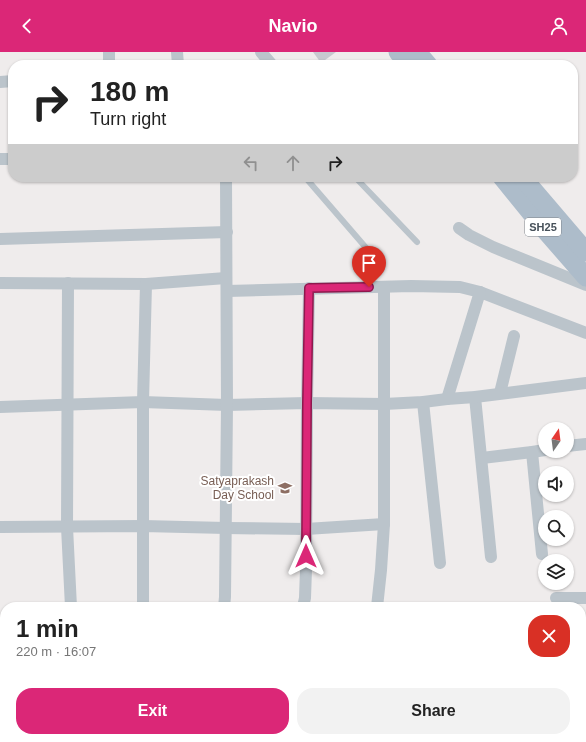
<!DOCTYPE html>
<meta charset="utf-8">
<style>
:root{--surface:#fff;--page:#f2f2f2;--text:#222;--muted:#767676;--accent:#db2777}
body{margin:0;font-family:Helvetica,sans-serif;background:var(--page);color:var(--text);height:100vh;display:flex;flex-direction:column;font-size:15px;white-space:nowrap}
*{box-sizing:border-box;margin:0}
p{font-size:13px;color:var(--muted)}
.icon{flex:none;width:22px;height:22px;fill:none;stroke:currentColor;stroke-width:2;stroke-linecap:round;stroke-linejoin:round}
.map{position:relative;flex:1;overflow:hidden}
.drawer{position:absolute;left:0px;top:550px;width:586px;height:140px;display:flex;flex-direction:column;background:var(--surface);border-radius:16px 16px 0 0;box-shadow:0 1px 3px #0004}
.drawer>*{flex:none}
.hud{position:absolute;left:8px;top:8px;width:570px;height:122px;border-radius:16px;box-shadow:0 1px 3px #0004;background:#fff;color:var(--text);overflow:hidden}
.needle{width:26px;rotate:14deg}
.buttons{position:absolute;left:538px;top:370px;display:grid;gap:8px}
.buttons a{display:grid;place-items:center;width:36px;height:36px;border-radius:50%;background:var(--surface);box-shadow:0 1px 3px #0004;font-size:20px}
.pin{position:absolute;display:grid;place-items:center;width:34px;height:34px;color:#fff;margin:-41px -17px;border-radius:50% 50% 50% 0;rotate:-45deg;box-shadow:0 0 4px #0007}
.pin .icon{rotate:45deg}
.me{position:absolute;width:44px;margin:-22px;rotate:0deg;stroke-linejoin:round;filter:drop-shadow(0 0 3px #0008)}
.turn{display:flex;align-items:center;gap:14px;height:84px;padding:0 16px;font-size:18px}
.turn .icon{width:52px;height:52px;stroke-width:2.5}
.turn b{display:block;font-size:28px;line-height:34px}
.lanes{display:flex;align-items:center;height:38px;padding:0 16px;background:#0003;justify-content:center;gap:20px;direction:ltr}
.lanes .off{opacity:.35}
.round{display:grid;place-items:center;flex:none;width:42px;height:42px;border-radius:16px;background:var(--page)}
.summary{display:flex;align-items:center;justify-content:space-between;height:68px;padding:0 16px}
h1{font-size:24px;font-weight:600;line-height:30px}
.button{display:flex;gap:8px;margin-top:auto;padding:8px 16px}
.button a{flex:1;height:46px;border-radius:16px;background:var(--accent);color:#fff;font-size:16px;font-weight:600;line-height:46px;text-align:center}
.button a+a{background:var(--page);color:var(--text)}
header{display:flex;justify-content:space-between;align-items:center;height:52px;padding:0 16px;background:var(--accent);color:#fff;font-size:18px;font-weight:600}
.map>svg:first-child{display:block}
</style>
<header><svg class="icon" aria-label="back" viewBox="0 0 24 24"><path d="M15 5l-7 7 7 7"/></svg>Navio<svg class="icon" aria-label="person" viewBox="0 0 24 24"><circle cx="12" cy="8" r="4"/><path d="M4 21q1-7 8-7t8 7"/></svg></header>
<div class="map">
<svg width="586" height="690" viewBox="0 0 586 690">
<rect width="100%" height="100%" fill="#efecec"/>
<polygon fill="#c7c9cf" points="313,0 336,0 321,11"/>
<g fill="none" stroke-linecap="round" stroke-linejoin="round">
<g stroke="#bbc4cb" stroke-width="6">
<polyline points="305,125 374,205"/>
<polyline points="355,125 417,190"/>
</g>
<g stroke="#bbc4cb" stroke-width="12">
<polyline points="109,0 109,13"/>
<polyline points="177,0 178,13"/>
<polyline points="261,0 272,13"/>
<polyline points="0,30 13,29"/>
<polyline points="0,107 13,107"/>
<polyline points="459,176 469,183 493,195 586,233"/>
<polyline points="0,187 227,180"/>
<polyline points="0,231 146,232 226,226"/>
<polyline points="68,231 67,475 71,555"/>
<polyline points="227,239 411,234 460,235 480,240 586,281"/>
<polyline points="500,341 514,284"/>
<polyline points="475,345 491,505"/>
<polyline points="447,347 480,240"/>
<polyline points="423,350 440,511"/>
<polyline points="0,355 143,350 227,353 307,351 384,352 423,350 447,347 475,345 586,331"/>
<polyline points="567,394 586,392"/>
<polyline points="532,400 542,502"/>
<polyline points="482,406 532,400 545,398"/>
<polyline points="0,475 143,474 226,476 306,477 384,472"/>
<polyline points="556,546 586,546"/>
<polyline points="143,555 143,350 146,232"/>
<polyline points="224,555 225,545 227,353 226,125"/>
<polyline points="303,555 305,546 306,517 307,351 309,236"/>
<polyline points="377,555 381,518 384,472 384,235"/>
<polyline points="0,595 5,595"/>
<polyline points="0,670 5,670"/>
<polyline points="263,685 284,690"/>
<polyline points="552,685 556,690"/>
<polyline points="38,690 38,685"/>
<polyline points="103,690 103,685"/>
<polyline points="152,690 152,685"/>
<polyline points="224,690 226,685"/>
<polyline points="337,690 339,685"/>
<polyline points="499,690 500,685"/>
</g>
<g stroke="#adbcca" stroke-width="19">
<polyline points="398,0 410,13"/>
<polyline points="417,0 428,13"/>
<polyline points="502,125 545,178 586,225"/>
<polyline points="522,125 586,200"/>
</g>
</g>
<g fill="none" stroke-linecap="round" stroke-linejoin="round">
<defs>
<polyline id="route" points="306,504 307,351 309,236 369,235"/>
</defs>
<use href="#route" stroke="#8e194d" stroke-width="10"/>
<use href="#route" stroke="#db2777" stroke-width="7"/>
</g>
<defs>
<symbol id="university-bare" viewBox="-9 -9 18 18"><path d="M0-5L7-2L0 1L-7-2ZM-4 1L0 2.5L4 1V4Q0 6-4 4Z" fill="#8d6e63" stroke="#fff" stroke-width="2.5" paint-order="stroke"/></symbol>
</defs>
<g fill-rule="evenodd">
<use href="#university-bare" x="275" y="426" width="20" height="20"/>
</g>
<g text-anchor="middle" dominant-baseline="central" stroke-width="4" stroke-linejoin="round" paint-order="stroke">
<rect fill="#fff" stroke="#7e848b" stroke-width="1" x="525" y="166" width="36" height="18" rx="3"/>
<g font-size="11" font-weight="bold" fill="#465059">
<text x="543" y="175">SH25</text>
</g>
<g font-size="12" fill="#785e54" stroke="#fff" text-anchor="end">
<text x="274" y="429">Satyaprakash<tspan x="274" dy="14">Day School</tspan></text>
</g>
</g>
</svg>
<div class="buttons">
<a><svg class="needle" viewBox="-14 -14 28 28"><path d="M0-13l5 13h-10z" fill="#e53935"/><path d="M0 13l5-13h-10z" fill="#767676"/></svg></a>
<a><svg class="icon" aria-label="sound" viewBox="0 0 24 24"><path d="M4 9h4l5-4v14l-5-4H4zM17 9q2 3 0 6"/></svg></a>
<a><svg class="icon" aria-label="search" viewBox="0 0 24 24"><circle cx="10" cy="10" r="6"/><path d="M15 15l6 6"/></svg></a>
<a><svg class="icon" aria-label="layers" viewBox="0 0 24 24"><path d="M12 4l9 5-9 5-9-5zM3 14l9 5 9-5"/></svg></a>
</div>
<div class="pin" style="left:369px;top:235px;background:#d93025"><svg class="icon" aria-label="arrive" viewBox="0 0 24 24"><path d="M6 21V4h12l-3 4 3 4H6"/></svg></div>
<svg class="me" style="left:306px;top:504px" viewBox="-20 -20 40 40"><path d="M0-17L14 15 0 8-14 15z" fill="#db2777" stroke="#fff" stroke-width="4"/></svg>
<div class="hud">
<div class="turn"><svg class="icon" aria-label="right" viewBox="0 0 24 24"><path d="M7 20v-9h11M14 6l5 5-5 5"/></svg><div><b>180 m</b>Turn right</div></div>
<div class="lanes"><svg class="icon off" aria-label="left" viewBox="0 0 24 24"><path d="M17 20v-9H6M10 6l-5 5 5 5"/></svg><svg class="icon off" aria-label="ahead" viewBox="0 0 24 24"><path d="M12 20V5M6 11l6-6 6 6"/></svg><svg class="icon" aria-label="right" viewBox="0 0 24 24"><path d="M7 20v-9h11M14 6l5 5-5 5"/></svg></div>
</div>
<section class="drawer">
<div class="summary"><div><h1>1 min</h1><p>220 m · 16:07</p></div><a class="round" style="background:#d93025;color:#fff"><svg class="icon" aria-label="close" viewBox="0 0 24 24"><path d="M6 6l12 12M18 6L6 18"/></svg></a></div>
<div class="button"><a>Exit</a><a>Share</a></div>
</section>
</div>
